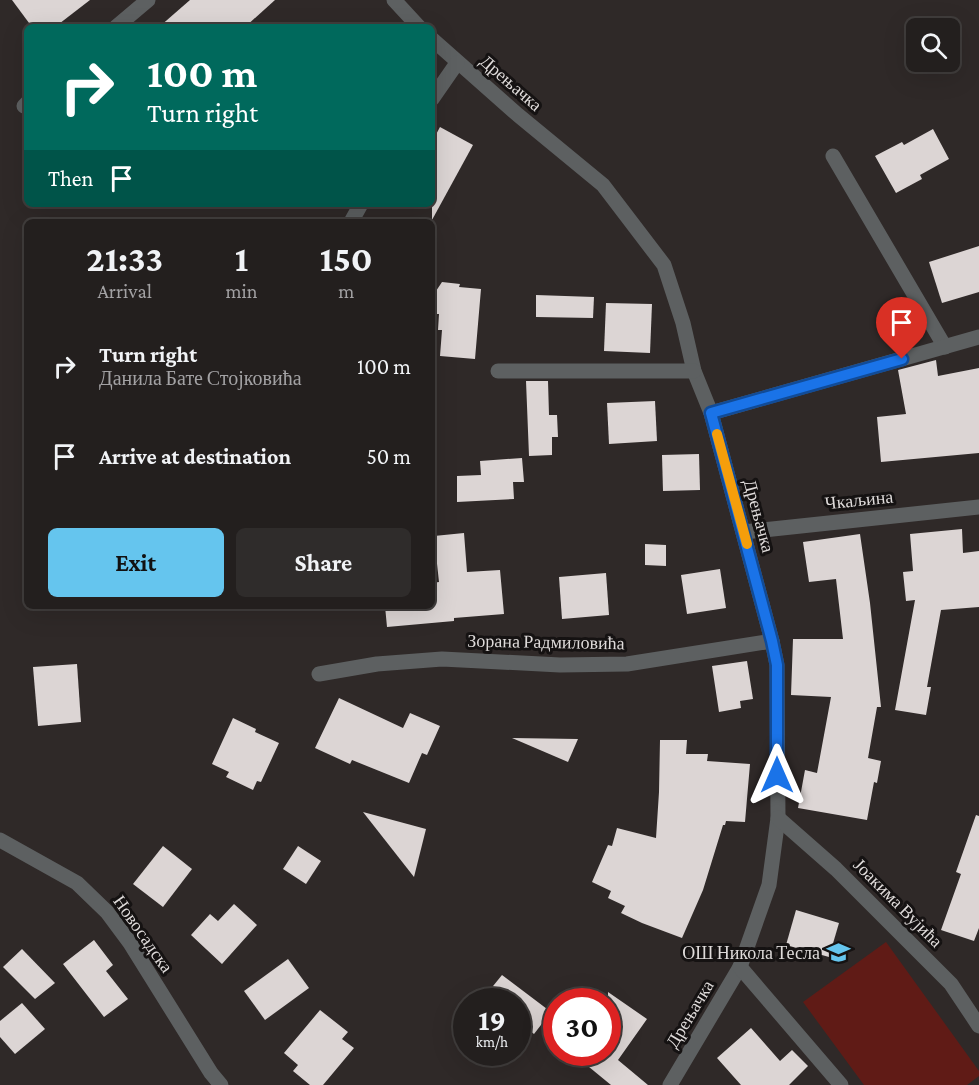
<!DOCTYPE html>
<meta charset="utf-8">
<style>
:root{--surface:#231f1e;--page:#2f2c2b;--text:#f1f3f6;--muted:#a3a2a4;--line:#403d3c;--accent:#65c5ee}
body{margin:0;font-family:"Crimson Pro",serif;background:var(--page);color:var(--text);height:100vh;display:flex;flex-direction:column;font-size:22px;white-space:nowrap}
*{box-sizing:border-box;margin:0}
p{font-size:20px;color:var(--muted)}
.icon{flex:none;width:33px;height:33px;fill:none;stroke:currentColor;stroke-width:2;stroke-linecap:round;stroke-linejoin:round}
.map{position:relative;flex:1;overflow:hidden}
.panel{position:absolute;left:24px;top:219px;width:411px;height:390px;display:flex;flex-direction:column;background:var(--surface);border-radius:9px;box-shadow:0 6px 24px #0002,0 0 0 2px var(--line)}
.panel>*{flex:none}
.guide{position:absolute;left:24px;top:24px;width:411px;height:183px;border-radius:9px;box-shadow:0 6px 24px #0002,0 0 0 2px var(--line);background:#00695c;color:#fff;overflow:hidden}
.controls{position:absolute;left:906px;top:18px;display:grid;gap:12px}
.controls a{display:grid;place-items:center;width:54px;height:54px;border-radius:9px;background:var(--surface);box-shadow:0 6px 24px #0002,0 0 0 2px var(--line);font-size:30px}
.speed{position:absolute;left:453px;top:988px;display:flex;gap:12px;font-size:30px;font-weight:700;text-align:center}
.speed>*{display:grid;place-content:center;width:78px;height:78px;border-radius:50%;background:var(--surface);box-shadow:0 6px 24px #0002,0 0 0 2px var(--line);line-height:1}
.speed small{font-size:15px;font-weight:400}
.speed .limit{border:9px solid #d22;background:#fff;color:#111}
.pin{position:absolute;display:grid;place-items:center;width:51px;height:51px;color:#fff;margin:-62px -26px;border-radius:50% 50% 50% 0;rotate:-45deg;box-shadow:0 0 6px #0007}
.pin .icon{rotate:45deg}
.me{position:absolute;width:66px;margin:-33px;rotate:0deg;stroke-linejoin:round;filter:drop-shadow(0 0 4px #0008)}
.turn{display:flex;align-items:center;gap:21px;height:126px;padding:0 24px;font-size:27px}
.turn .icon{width:78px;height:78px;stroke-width:2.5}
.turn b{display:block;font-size:42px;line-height:51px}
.then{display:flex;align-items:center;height:57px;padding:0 24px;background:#0003;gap:12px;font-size:22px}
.eta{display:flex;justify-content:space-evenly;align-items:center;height:102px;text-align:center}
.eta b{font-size:36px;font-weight:700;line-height:42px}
.button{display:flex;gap:12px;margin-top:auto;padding:12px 24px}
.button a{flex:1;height:69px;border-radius:9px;background:var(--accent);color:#111;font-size:24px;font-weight:700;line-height:69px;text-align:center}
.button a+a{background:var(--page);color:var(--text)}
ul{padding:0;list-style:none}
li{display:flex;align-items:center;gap:18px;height:90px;padding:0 24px}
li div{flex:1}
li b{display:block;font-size:22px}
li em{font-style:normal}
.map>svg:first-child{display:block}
</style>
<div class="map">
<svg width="979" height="1085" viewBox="0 0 979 1085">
<rect width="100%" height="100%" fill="#2f2928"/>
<polygon fill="#601b16" points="886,942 979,1071 979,1076 967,1085 864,1085 803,1002"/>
<g fill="#dcd5d4">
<polygon points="12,0 90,0 55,27 32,27"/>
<polygon points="190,0 275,0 245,27 159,27"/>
<polygon points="440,127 473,145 432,220 432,142"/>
<polygon points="933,129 949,159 920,175 922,179 896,193 875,156 902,142 904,145"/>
<polygon points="979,246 979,292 942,303 929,262"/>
<polygon points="442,282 460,284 459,287 481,289 475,359 440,356 442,330 438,330 439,314 434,314 436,291"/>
<polygon points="536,295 594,297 593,318 536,317"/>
<polygon points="606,303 652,304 650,353 604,351"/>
<polygon points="936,360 938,376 979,368 979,453 881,462 877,417 906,414 898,370"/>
<polygon points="526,381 548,381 549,415 557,415 558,437 552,437 552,455 529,456"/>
<polygon points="655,401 657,441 609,444 607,403"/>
<polygon points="699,454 700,490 663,491 662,455"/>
<polygon points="522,458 524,482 513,482 514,499 457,502 457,476 481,475 480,461"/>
<polygon points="962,529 963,553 979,551 979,607 941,610 927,687 931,687 926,715 895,710 915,600 906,601 903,572 913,571 910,534"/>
<polygon points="464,533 467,572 500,570 504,614 454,618 454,621 387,627 385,606 432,606 432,583 439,582 434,536"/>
<polygon points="860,534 870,603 881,707 877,707 868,758 881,761 877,783 874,782 867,820 798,808 805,770 817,773 831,697 791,695 793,639 843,639 836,579 809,582 803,542"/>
<polygon points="645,544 666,545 666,566 645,565"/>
<polygon points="720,569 726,608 687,614 681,575"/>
<polygon points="606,573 609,615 562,619 559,577"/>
<polygon points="747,661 753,699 740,701 741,708 719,712 712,666"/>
<polygon points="77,664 81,722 38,726 33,667"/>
<polygon points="339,698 403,728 410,713 440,726 427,755 422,753 409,783 352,760 350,764 315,748"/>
<polygon points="233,718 256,729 255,732 279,743 261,782 257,781 253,790 226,777 229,772 212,764"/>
<polygon points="512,738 578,739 568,762"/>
<polygon points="660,740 687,740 686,754 708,754 707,761 750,764 745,822 726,821 725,825 723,825 703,890 682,938 642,923 621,913 625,906 608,898 611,891 592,882 608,845 612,846 617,828 656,838 659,792"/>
<polygon points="363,812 426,829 414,877"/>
<polygon points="976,815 979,816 979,928 974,941 941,930 961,874 956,872"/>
<polygon points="163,846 192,869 163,907 133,884"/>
<polygon points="298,846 321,861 306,884 283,869"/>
<polygon points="234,904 257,925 222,964 191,935 210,914 218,921"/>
<polygon points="796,910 839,923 829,957 786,945"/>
<polygon points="94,940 113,965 106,971 128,999 104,1017 63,964"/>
<polygon points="22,949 55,983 35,999 3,967"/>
<polygon points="288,959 309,988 265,1020 244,991"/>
<polygon points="502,975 551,1012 534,1034 518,1021 518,1002 503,1002 489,991"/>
<polygon points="608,992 647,1019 618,1060 648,1085 611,1085 572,1053 608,1053"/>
<polygon points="22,1003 45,1029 15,1054 0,1037 0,1021"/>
<polygon points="320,1010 348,1032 342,1039 354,1048 323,1085 310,1085 293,1071 298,1065 284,1053"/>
<polygon points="751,1028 780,1061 792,1050 808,1066 789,1085 741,1085 717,1058"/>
</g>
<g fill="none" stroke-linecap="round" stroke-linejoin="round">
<g stroke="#5d6061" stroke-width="15">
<polyline points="394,0 419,27"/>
<polyline points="116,27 148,0"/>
<polyline points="432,39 518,115 603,185 664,265 683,323 694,371 711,413 772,641 777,665 778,818 769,885 740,967 670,1085"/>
<polyline points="432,99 457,63"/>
<polyline points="24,106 27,103"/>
<polyline points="833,156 945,347"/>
<polyline points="351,222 361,204"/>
<polyline points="498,371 694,371"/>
<polyline points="711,413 979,337"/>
<polyline points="744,532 979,507"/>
<polyline points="319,674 377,664 442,659 560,665 627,664 772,641"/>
<polyline points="778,818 836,869 951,984 979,1026"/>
<polyline points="0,840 77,883 107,912 130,943 211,1073 221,1085"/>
<polyline points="740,967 841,1085"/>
</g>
</g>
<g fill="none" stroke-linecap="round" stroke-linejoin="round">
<defs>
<polyline id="route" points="777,775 777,665 772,641 711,413 902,359"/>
</defs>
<use href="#route" stroke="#114b97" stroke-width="15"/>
<use href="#route" stroke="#1a73e8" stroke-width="10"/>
<polyline stroke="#f59e0b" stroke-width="10" points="717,434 747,544"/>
</g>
<defs>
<symbol id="school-bare" viewBox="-9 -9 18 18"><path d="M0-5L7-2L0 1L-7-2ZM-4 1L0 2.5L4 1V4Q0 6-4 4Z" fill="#65c5ee" stroke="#151212" stroke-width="2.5" paint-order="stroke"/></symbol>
</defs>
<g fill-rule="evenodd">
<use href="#school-bare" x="822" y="936" width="33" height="33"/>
</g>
<g text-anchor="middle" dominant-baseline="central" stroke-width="6" stroke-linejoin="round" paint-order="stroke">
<g font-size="18" fill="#dfdbda" stroke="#151212">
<text transform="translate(511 83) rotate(41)">Дрењачка</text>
<text transform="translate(859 500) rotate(-6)">Чкаљина</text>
<text transform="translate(759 516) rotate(75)">Дрењачка</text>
<text transform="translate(546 642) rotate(1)">Зорана Радмиловића</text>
<text transform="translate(898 903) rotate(45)">Јоакима Вујића</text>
<text transform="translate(143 934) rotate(55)">Новосадска</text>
<text transform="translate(690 1014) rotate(-59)">Дрењачка</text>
</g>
<g font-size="18" fill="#dfdbda" stroke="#151212" text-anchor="end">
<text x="820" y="953">ОШ Никола Тесла</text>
</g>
</g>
</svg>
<div class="controls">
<a><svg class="icon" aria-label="search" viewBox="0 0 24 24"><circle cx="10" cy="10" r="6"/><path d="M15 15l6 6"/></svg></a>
</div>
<div class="speed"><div>19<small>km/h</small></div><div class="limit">30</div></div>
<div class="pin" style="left:902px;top:359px;background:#d93025"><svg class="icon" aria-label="arrive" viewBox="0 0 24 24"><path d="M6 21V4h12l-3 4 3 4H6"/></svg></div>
<svg class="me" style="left:777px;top:775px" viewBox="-20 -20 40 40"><path d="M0-17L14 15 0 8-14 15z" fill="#1a73e8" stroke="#fff" stroke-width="4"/></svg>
<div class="guide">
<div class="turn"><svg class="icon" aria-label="right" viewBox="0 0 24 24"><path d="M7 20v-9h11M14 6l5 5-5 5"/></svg><div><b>100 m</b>Turn right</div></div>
<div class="then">Then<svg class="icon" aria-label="arrive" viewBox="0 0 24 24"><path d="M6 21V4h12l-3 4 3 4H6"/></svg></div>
</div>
<section class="panel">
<div class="eta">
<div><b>21:33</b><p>Arrival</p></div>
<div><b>1</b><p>min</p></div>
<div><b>150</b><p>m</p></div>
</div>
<ul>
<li><svg class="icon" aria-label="right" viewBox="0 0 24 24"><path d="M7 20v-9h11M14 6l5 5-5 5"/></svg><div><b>Turn right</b><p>Данила Бате Стојковића</p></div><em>100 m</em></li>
<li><svg class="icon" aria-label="arrive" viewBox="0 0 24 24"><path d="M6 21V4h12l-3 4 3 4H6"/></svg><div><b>Arrive at destination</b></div><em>50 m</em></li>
</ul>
<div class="button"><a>Exit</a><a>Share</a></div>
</section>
</div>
